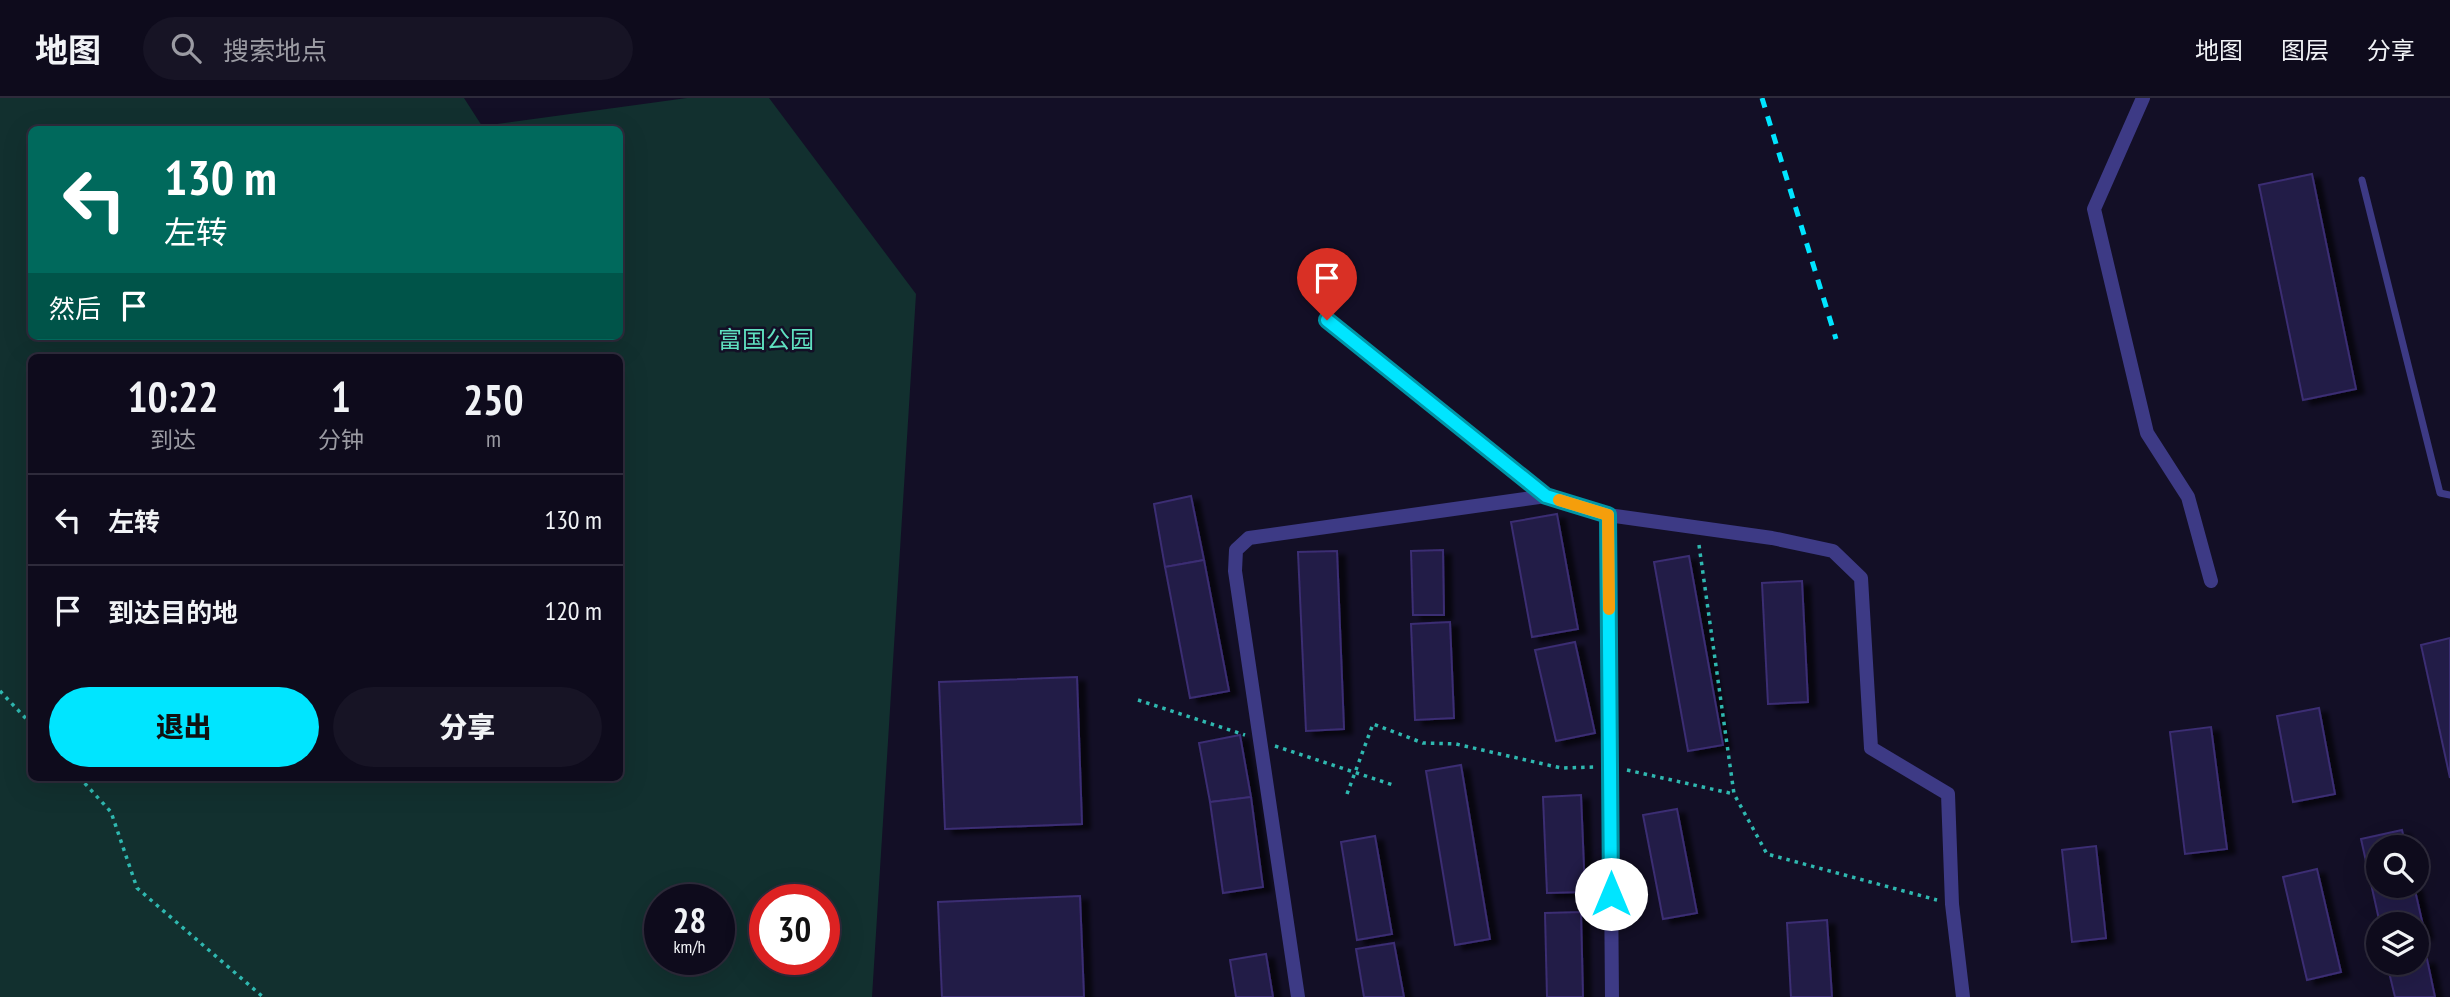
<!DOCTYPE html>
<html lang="zh">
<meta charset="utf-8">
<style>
:root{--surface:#0e0b1c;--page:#171425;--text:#f1f3f6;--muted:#9b9ba3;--line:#2e2b3b;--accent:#00e5ff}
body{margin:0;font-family:"PT Sans Narrow","Noto Sans SC",sans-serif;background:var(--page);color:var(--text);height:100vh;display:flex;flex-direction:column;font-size:26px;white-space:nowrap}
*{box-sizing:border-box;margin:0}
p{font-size:23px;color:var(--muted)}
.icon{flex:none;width:38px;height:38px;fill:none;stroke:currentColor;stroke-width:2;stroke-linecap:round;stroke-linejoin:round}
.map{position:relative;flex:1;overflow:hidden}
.sheet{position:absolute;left:28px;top:256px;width:595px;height:427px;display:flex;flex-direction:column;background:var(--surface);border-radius:10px;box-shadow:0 7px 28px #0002,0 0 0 2px var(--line)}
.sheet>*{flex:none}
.hud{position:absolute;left:28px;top:28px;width:595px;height:214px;border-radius:10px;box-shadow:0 7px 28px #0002,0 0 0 2px var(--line);background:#00695c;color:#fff;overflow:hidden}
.controls{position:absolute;left:2366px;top:737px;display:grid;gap:14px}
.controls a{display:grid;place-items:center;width:63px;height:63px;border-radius:50%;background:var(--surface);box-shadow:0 7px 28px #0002,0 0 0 2px var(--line);font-size:35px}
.speed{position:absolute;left:644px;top:786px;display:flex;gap:14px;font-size:35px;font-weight:700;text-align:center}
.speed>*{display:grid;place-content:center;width:91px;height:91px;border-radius:50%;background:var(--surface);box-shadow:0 7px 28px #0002,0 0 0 2px var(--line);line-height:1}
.speed small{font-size:18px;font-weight:400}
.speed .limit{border:10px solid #d22;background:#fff;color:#111}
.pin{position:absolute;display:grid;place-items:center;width:60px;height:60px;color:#fff;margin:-72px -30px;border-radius:50% 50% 50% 0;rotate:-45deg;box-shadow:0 0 7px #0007}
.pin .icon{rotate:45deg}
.me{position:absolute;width:77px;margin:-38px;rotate:0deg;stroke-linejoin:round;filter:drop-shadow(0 0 5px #0008)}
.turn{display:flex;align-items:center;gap:24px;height:147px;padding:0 21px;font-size:32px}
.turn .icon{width:91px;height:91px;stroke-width:2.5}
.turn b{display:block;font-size:49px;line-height:60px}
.then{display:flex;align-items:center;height:66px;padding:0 21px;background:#0003;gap:14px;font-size:26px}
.eta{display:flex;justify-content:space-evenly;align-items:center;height:119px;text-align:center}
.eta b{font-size:42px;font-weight:800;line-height:49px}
.action{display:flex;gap:14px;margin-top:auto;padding:14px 21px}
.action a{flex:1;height:80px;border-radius:42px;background:var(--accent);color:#111;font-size:28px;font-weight:800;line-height:80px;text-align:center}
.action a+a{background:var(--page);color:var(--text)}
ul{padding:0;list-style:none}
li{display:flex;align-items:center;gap:21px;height:91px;padding:0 21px;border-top:2px solid var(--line)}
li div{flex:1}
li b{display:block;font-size:26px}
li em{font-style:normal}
header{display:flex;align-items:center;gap:42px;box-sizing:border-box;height:98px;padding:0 35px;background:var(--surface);border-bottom:2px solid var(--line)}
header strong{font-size:33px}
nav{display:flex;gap:38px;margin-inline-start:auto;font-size:24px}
.search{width:490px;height:63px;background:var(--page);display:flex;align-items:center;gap:18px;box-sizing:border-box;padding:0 24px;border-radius:38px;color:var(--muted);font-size:26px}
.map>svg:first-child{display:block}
</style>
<header>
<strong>地图</strong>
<div class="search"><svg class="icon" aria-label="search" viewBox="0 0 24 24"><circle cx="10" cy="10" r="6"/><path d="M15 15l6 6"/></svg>搜索地点</div>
<nav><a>地图</a><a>图层</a><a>分享</a></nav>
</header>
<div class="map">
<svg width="2450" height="899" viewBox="0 0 2450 899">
<defs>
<filter id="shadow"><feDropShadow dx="8" dy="4.5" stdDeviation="2" flood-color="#0009"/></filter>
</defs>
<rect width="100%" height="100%" fill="#130f26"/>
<path fill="#12302f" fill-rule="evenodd" d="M 0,0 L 464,0 L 482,28 L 687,0 L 769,0 L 916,196 L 872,899 L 0,899 ZM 32,32 L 620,32 L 620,238 L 32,238 ZM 32,259 L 620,259 L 620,679 L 32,679 ZM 660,802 L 719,802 L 719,861 L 660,861 ZM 765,802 L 824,802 L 824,861 L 765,861 Z"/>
<g fill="#241b47" stroke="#3b2d73" stroke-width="2" filter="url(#shadow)">
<polygon points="2312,76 2356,291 2303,302 2259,87"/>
<polygon points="1191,398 1204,462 1165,469 1154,406"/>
<polygon points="1557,416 1578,531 1532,539 1511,424"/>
<polygon points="1443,452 1444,517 1413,517 1411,453"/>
<polygon points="1337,453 1344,631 1306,633 1298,454"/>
<polygon points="1689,458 1723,647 1688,653 1654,464"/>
<polygon points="1204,462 1229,593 1190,600 1165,469"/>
<polygon points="1802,483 1808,604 1768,606 1762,485"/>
<polygon points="1450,524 1454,620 1415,622 1411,526"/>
<polygon points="2450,540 2450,680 2421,547"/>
<polygon points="1575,544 1595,635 1556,643 1535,552"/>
<polygon points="1077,579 1082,726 945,731 939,584"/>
<polygon points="2319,610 2335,696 2293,704 2277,618"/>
<polygon points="2211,629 2227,751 2185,756 2170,634"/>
<polygon points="1240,637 1251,699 1210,704 1199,645"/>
<polygon points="1461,667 1490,841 1455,847 1426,673"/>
<polygon points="1581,697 1585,794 1547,795 1543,699"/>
<polygon points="1251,699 1263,789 1223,795 1210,704"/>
<polygon points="1677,711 1697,815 1663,821 1643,717"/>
<polygon points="2402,732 2406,749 2378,749 2378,788 2414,788 2425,836 2417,838 2417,826 2380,826 2361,741"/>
<polygon points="1375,738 1392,836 1357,842 1341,744"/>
<polygon points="2096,748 2106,840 2072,844 2062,752"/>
<polygon points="2317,771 2341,874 2307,882 2283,779"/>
<polygon points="1080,798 1084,899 942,899 938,804"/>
<polygon points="1581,814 1583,899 1547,899 1545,815"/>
<polygon points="1827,822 1832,899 1791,899 1787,825"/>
<polygon points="1394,845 1404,899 1364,899 1356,851"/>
<polygon points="1266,856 1273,899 1236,899 1230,862"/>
<polygon points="2427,861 2435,899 2395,899 2388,870"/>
</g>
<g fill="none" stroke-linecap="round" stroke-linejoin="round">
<g stroke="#2fb8b0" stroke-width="3.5" stroke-dasharray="3.5 5" stroke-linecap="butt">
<polyline points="1699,447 1734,696 1767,756 1937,802"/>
<polyline points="0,593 32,627"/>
<polyline points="1138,602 1245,637"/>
<polyline points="1275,648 1393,687"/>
<polyline points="1627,672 1734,696"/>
<polyline points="79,679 111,714 137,790 263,899"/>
<polyline points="1347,696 1373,626 1423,645 1456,646 1561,670 1595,669"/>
</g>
<polyline stroke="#3d3a85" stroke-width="7" points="2362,82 2440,395 2450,397"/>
<g stroke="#3d3a85" stroke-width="14">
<polyline points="2143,0 2094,111 2147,335 2188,399 2211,483"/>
<polyline points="1327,222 1546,398 1608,417 1772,440 1833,453 1861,480 1871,650 1948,696 1952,806 1963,899"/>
<polyline points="1608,417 1612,899"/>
<polyline points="1298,899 1235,473 1236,452 1249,440 1546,398"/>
</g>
<polyline stroke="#00e5ff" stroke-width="5" stroke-dasharray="10 9" stroke-linecap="butt" points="1762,0 1836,241"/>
</g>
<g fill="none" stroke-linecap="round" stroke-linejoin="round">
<defs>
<polyline id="route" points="1327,222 1546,398 1608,417 1611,796"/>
</defs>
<use href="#route" stroke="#0095a6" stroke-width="18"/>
<use href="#route" stroke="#00e5ff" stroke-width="12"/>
<polyline stroke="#f59e0b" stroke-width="12" points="1559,402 1608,417 1609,511"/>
</g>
<g text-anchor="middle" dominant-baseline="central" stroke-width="5" stroke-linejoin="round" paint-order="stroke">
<g font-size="24" fill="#5fe0c0" stroke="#130f26">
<text x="766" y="241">富国公园</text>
</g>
</g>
</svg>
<div class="controls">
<a><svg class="icon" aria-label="search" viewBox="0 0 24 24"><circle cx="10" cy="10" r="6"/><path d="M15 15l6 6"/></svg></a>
<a><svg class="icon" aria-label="layers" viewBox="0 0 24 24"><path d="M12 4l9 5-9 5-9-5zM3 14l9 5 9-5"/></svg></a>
</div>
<div class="speed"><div>28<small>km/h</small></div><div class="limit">30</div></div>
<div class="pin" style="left:1327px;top:222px;background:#d93025"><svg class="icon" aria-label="arrive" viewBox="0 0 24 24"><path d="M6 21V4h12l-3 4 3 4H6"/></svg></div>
<svg class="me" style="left:1611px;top:796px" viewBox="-20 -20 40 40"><circle r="19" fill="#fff"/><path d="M0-13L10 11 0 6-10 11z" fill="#00e5ff"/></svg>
<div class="hud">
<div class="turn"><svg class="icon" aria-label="left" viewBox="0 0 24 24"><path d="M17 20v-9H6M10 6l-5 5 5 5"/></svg><div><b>130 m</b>左转</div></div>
<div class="then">然后<svg class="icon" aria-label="arrive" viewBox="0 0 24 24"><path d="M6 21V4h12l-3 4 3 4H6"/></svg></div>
</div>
<section class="sheet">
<div class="eta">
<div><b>10:22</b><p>到达</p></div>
<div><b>1</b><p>分钟</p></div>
<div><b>250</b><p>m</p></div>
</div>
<ul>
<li><svg class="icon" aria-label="left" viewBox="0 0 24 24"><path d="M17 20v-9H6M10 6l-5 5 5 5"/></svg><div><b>左转</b></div><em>130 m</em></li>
<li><svg class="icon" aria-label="arrive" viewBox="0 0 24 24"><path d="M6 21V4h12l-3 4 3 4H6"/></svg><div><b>到达目的地</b></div><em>120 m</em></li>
</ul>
<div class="action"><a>退出</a><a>分享</a></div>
</section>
</div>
